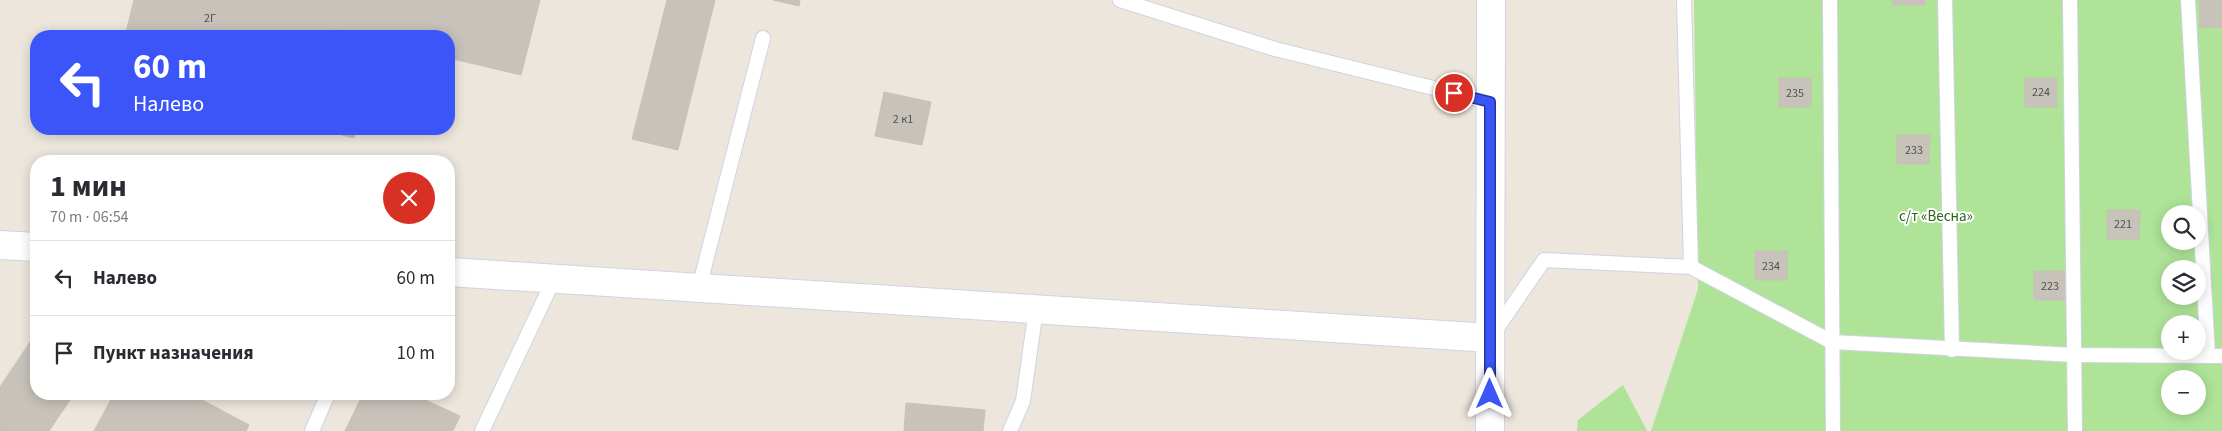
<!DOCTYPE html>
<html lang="ru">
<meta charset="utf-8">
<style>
:root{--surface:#fff;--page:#f7f7f7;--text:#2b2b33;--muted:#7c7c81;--line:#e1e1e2}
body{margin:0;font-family:"Source Sans 3",sans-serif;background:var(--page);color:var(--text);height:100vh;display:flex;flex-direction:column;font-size:19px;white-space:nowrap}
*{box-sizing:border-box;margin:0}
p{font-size:16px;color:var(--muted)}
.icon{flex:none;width:28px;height:28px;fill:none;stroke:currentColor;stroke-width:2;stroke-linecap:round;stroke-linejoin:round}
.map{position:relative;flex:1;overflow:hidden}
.drawer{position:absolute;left:30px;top:155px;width:425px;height:245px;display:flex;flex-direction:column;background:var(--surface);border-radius:20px;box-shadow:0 2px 12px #0003}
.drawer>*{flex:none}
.top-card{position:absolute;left:30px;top:30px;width:425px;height:105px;border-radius:20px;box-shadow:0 2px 12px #0003;background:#3b55f9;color:#fff;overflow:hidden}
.tools{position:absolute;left:2161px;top:205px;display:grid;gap:10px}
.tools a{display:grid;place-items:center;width:45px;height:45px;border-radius:50%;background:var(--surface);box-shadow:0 2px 12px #0003;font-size:25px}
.pin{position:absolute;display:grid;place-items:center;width:42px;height:42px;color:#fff;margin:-21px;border:2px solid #fff;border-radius:50%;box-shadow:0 1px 5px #0007}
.me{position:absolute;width:55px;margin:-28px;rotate:0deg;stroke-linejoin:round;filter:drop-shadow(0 0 4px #0008)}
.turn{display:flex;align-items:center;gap:18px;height:105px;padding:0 20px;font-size:22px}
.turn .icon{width:65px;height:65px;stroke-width:2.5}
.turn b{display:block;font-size:35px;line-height:42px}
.round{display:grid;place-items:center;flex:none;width:52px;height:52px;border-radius:26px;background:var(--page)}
.summary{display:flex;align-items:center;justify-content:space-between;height:85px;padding:0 20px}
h1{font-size:30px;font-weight:700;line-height:38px}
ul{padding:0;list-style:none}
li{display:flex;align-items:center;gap:15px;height:75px;padding:0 20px;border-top:1px solid var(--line)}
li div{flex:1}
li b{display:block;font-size:19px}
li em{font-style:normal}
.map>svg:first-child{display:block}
</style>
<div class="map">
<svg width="2222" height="431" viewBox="0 0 2222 431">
<rect width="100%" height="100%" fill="#ece6dc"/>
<g fill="#aee398" fill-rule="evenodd">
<path d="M 1694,0 L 2222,0 L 2222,431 L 1651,431 L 1698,289 ZM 2170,214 L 2198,214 L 2198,241 L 2170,241 ZM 2170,269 L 2198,269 L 2198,296 L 2170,296 ZM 2170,324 L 2198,324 L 2198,351 L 2170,351 ZM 2170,379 L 2198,379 L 2198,406 L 2170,406 Z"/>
<polygon points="1623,385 1647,431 1577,431 1578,420"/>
</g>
<g fill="#c7c3bb" stroke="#c7c2b5">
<polygon points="134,0 220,0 363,36 125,36"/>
<polygon points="220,0 540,0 521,75 449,58 449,36 363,36"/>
<polygon points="667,0 715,0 678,150 632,139"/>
<polygon points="773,0 800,0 799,6"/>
<rect x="1893" y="0" width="32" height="5"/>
<polygon points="2200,0 2222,0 2222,27 2200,28"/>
<rect x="1779" y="78" width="32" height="29"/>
<rect x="2025" y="78" width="32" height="29"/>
<polygon points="884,92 931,102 922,145 875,136"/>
<polygon points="318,129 356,129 354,138"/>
<polygon points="1897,135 1930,135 1929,164 1897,164"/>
<polygon points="2107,210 2140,210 2139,239 2107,239"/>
<rect x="1755" y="251" width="32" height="29"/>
<rect x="2034" y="271" width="32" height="29"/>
<polygon points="36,333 36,394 74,394 49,431 0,431 0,387"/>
<polygon points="114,394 191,394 249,425 246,431 94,431"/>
<polygon points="363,394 412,394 460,416 453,431 345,431"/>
<polygon points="906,403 985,410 983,431 904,431"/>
</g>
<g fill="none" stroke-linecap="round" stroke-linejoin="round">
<defs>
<g id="service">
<polyline points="1120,0 1275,49 1490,102"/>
<polyline points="1684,0 1691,267"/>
<polyline points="1830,0 1833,431"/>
<polyline points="1945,0 1952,350"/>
<polyline points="2070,0 2075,431"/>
<polyline points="2188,0 2208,356"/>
<polyline points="699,288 763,38"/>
<polyline points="1493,334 1544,260 1691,267 1832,342 2074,355 2222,356"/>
<polyline points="312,431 328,394"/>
<polyline points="482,431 554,279"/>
<polyline points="1010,431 1023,401 1036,309"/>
</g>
<g id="minor">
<polyline points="0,245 36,247"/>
<polyline points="449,272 1490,338"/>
</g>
<polyline id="secondary" points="1490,431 1491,0"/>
</defs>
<use href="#service" stroke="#d1d3e3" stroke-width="16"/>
<use href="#minor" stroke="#d1d3e3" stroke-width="30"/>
<use href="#secondary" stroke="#d1d3e3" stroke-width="30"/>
<use href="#service" stroke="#fff" stroke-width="14"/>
<use href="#minor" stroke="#fff" stroke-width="28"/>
<use href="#secondary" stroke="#fff" stroke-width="28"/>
</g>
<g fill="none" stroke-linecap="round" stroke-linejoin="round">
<defs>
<polyline id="route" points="1454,93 1490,102 1490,394"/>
</defs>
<use href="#route" stroke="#2637a2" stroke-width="12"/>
<use href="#route" stroke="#3b55f9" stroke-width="9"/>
</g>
<g text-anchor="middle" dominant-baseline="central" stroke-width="4" stroke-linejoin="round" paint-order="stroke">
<g font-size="12" fill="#51504e">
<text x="210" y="18">2Г</text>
<text x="2041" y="92">224</text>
<text x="1795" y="93">235</text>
<text x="903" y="119">2 к1</text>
<text x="1914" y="150">233</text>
<text x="2123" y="224">221</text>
<text x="1771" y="266">234</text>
<text x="2050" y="286">223</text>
</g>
<g font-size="15" fill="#26671a" stroke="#fff">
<text x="1936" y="216">с/т «Весна»</text>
</g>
</g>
</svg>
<div class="tools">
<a><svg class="icon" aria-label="search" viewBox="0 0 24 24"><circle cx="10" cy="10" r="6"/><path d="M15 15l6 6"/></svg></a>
<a><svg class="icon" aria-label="layers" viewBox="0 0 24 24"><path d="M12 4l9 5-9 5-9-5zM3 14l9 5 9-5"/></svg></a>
<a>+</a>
<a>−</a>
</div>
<div class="pin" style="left:1454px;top:93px;background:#d93025"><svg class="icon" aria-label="arrive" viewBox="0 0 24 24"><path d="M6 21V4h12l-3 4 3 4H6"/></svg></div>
<svg class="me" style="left:1490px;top:394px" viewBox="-20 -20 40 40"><path d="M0-17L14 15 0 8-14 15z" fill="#3b55f9" stroke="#fff" stroke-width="4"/></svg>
<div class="top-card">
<div class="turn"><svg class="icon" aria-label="left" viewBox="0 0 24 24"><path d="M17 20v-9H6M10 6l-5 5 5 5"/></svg><div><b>60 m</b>Налево</div></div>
</div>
<section class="drawer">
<div class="summary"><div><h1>1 мин</h1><p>70 m · 06:54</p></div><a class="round" style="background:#d93025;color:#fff"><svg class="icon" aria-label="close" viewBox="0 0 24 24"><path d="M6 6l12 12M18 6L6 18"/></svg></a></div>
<ul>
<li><svg class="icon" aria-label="left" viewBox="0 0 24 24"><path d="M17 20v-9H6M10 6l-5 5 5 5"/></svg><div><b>Налево</b></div><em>60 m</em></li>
<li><svg class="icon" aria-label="arrive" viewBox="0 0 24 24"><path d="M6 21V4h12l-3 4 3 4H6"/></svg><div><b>Пункт назначения</b></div><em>10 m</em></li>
</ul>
</section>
</div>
